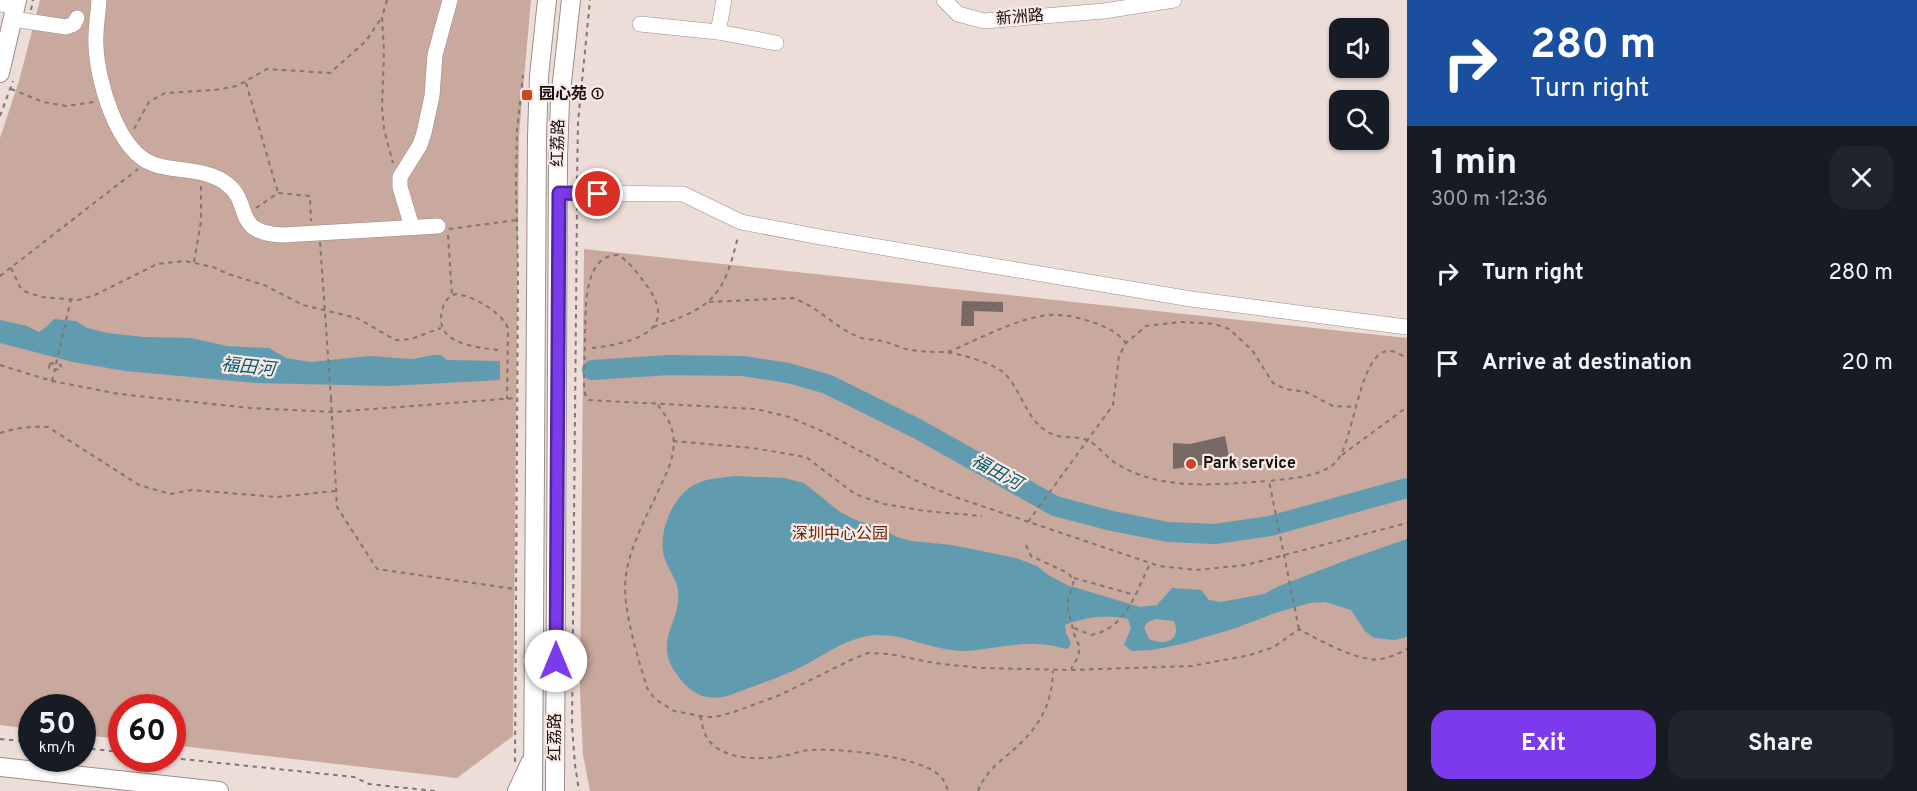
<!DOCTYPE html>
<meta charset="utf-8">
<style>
:root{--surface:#171b24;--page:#20242c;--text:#f1f3f6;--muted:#9ea1a6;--accent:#7c3aed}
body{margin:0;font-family:Overpass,"Noto Sans SC",sans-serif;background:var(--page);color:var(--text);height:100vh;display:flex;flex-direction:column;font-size:22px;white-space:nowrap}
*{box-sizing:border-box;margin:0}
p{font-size:20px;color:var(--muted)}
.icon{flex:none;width:33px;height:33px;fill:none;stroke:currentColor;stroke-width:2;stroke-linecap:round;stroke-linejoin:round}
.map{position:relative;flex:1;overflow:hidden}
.panel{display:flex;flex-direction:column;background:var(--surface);width:510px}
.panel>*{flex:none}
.hud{background:#1a4fa0;color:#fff;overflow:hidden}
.controls{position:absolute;left:1329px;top:18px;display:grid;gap:12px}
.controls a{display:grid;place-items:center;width:60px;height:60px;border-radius:12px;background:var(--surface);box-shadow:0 2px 4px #0004;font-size:30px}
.speed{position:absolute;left:18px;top:694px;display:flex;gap:12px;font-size:30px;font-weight:700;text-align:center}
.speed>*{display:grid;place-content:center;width:78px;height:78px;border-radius:50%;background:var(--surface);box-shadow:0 2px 4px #0004;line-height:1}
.speed small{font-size:15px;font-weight:400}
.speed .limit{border:9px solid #d22;background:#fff;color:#111}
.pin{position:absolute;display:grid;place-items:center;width:51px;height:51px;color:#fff;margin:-26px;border:3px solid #fff;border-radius:50%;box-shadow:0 2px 6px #0007}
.me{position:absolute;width:66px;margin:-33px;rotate:0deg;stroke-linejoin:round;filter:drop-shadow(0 0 4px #0008)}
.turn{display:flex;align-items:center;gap:21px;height:126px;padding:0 24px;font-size:27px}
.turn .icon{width:78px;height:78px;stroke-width:2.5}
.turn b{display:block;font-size:42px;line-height:51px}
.round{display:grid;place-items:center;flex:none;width:63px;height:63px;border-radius:18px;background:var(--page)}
.headline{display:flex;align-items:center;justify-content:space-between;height:102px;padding:0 24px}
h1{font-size:36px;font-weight:700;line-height:45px}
.action{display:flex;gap:12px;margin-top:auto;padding:12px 24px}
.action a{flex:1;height:69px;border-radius:18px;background:var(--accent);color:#fff;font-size:24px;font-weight:700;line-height:69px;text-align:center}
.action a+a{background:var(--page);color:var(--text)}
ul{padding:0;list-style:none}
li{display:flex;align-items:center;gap:18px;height:90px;padding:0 24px}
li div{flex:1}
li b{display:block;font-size:22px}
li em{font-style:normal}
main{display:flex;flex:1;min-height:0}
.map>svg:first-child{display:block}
</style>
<main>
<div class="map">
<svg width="1407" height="791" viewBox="0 0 1407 791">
<rect width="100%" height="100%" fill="#ecddd8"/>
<g fill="#c9a89d">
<polygon points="40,0 531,0 519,135 513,736 457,778 173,745 172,708 122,708 121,739 83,735 82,708 32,708 31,729 0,725 0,138 19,81"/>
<polygon points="584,249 1407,338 1407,791 590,791 583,755 580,693"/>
</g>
<g fill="#619baf" fill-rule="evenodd">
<polygon points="54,319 76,321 87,328 108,333 143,337 191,338 227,346 269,348 286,358 311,362 369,356 412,359 434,355 441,355 447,360 500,361 500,380 389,386 257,383 125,371 73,362 0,343 0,320 27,326 39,332 45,328"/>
<path d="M 734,476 L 784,478 L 804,483 L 840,512 L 858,521 L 879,527 L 897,537 L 911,541 L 952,545 L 1016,558 L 1037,566 L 1048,575 L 1067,585 L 1140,607 L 1157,605 L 1172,588 L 1201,590 L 1209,600 L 1221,602 L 1264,594 L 1279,586 L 1352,558 L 1407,539 L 1407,637 L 1395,640 L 1374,638 L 1365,631 L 1351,610 L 1325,602 L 1310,603 L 1275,613 L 1236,628 L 1182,644 L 1152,650 L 1132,651 L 1124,645 L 1131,628 L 1128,619 C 1106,614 1086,617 1065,625 L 1066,633 L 1071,643 L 1068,649 C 1058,647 1047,644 1037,644 C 1026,643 1015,645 1005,646 C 987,648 968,653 951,650 C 916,645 889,626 853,640 C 835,646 819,658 801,667 C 783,676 765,682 746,689 C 733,694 721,700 707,697 C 695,695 685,686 678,676 C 651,641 682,623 678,590 C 676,577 667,568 664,556 C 658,532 672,497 694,485 C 706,478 721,478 734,476 ZM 1156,619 L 1174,621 C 1182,641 1164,646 1149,639 L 1144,627 L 1148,622 Z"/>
</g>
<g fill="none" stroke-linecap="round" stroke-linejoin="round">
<polyline stroke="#619baf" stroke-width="20" points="592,370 670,365 743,366 788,373 827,384 918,429 1055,506 1112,521 1168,532 1215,534 1270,526 1407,488"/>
</g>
<g fill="#776a66">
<polygon points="962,301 1003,302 1003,312 974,311 974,326 961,326"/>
<polygon points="1225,436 1229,456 1202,465 1173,469 1173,443 1190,444"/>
</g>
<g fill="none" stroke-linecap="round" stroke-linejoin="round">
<defs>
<g id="minor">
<path d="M 99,0 C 98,15 95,31 96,46 C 97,80 117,151 153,164 C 175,172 208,168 227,184 C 253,204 231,233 283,235 L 438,226"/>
<polyline points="944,0 958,14 984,21 1104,11 1174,0"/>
<polyline points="0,4 16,6"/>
<polyline points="13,19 66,27 74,24 77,18"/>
<polyline points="640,24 718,32 776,43"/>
<polyline points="718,32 724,0"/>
<polyline points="559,193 683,194 741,222 820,237 1191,299 1407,327"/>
<polyline points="412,227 400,187 400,177 420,145 424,133 432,96 435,55 450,0"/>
</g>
<g id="major">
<polyline points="0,73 17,0"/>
<polyline points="0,767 219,791"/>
<polyline points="517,791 530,763"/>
<polyline points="533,791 537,136 539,76 547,0"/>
<polyline points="555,791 558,157 560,100 571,0"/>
</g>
</defs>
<use href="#minor" stroke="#9b8d88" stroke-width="16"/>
<use href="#major" stroke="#9b8d88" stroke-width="20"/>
<g stroke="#7f7572" stroke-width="2" stroke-dasharray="4.5 4.5" stroke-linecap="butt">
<polyline points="387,0 382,17 384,52 382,107 384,129 393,163"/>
<polyline points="31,10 33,0"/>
<polyline points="246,83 278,193"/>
<polyline points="11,89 43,102 66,106 94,102"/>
<polyline points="0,116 13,81"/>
<polyline points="134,129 149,102 165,93 215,90 237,86 267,69 330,73 366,41 382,17"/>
<polyline points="577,180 578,122 590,0"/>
<polyline points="577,206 572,726 575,765 579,791"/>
<polyline points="256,208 278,193 310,196 311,221"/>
<polyline points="449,229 517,220"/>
<polyline points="448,235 452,295"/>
<polyline points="194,262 201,221 201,186"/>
<polyline points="11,268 20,287 26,292 42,297 78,300 95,295 157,264 185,261 213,267 228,274 264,285 303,305 357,318 395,340 411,339 441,328"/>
<polyline points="0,276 138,169"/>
<path d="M 709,302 L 793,298 C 819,307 835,328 859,337 C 866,340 875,339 882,341 C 892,343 902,349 912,350 C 923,352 933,352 944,352 C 961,354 985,361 1000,370 C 1016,379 1025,415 1042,428 C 1061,443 1074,433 1089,441 C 1100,447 1107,458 1117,464 C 1163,492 1219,484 1269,481"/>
<path d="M 653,327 C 713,308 724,296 738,236"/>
<path d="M 592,348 C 627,344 682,333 647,286 C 639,275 630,262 618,255 C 583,255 586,309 585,332 C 585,349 584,367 584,384 L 585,394 L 589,400 L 756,409 L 789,417 L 824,432 L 917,481 L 955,497 L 1159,566 L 1196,570 L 1246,565 L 1407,523"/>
<path d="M 498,350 C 475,347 434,344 442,311 C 444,302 448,296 456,294 C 474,296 501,312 508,328 L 507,399"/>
<path d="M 948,352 C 980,339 1014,319 1049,315 C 1064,314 1081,318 1095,323 C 1108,328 1117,332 1126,343"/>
<polygon points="50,363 61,365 60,370 49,368"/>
<polyline points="56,364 71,299"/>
<polyline points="0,365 52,381 119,394 250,408 333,412 517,398"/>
<polyline points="52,381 55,369"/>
<polyline points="331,398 337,507 377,569 515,589"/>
<path d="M 658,405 C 662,411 667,417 670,424 C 681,451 665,475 655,498 C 643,523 630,548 626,575 C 621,606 638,657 647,688 L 655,699 L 674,711 L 705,717 L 715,717 L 734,712 L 780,695 L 853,659 L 868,653 L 890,654 L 934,663 L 981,668 L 1070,670 L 1192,666 L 1250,655 L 1274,647 L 1299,629 C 1316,639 1351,657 1370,659 C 1383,661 1396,655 1407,649"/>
<path d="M 0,433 C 16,428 31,426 48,427 L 139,485 L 170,494 L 192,490 L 277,497 L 335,491"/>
<polyline points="673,441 753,448 806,457 855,494 866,498 884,504 925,511 982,516"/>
<polyline points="1342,455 1407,407"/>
<polyline points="1028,522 1113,405 1119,356 1126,343 1146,326 1180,322 1215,324 1229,329 1252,350 1273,383 1285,389 1306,392 1333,406 1356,407"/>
<polyline points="1026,545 1031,556 1068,573 1074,580 1067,604 1074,634 1080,648 1077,659 1071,669"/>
<polyline points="1074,578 1135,595"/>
<path d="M 1074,628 L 1091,635 C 1127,628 1135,593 1150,564"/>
<path d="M 1299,629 L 1269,481 C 1290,478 1318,478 1335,463 C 1354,446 1359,348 1390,351 C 1396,351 1402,356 1407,358"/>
<path d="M 700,716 C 702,723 703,731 707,738 C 723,762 764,760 788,755 C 796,753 803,750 811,750 C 839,748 918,756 939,775 C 944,779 946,785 948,791"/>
<polyline points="0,739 32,742"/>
<polyline points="82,748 122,752"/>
<polyline points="172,758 354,777 369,784 435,791"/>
<polyline points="515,762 518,273 516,181 517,130 523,75"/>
<path d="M 978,791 C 984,774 998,763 1011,752 C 1038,729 1052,706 1053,671"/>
</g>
<use href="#minor" stroke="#fff" stroke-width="15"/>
<use href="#major" stroke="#fff" stroke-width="18"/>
<polyline stroke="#7f7572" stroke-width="2" stroke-dasharray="4.5 4.5" stroke-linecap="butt" points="320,242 331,398"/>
</g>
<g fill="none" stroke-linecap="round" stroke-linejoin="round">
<defs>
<polyline id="route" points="556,661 559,193 598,194"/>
</defs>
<use href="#route" stroke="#51269a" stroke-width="15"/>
<use href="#route" stroke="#7c3aed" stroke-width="10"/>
</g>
<g fill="#ce4520" stroke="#faeae5" stroke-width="2">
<rect x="521" y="89" width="12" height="12" rx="3"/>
<circle cx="1191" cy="464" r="6"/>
</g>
<g text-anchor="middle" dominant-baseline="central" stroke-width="4.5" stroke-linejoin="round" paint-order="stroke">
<g font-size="16" fill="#16110f" stroke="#faeae5">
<text transform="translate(1020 18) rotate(-5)">新洲路</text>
<text transform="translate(559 143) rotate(-89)">红荔路</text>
<text transform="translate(556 737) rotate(-90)">红荔路</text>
</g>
<g font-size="16" font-weight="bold" fill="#16110f" stroke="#faeae5" text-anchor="start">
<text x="539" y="95">园心苑 ①</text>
<text x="1203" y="464">Park service</text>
</g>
<g font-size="16" fill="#64260d" stroke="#faeae5">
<text x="840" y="535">深圳中心公园</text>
</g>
<g font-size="18" font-style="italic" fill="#085a70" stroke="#faeae5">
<text transform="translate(248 368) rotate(6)">福田河</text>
<text transform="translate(996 473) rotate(29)">福田河</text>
</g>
</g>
</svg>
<div class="controls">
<a><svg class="icon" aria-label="sound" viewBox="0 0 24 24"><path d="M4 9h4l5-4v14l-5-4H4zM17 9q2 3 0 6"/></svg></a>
<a><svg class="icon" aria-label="search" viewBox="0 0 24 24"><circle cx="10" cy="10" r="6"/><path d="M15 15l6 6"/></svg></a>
</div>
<div class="speed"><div>50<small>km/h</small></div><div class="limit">60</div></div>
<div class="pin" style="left:598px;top:194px;background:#d93025"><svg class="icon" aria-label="arrive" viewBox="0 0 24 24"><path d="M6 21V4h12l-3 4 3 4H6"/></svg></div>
<svg class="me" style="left:556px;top:661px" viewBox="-20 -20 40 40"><circle r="19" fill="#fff"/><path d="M0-13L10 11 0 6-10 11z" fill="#7c3aed"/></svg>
</div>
<section class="panel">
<div class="hud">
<div class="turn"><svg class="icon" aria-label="right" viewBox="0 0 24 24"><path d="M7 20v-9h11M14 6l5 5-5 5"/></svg><div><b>280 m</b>Turn right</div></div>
</div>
<div class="headline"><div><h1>1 min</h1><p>300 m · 12:36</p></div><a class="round"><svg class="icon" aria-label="close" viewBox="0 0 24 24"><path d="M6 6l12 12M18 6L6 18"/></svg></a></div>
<ul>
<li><svg class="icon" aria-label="right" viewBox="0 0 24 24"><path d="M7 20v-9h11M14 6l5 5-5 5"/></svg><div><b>Turn right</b></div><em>280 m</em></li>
<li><svg class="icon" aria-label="arrive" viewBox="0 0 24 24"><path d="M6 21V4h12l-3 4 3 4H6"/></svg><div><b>Arrive at destination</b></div><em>20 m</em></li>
</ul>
<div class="action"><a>Exit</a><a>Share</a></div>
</section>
</main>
